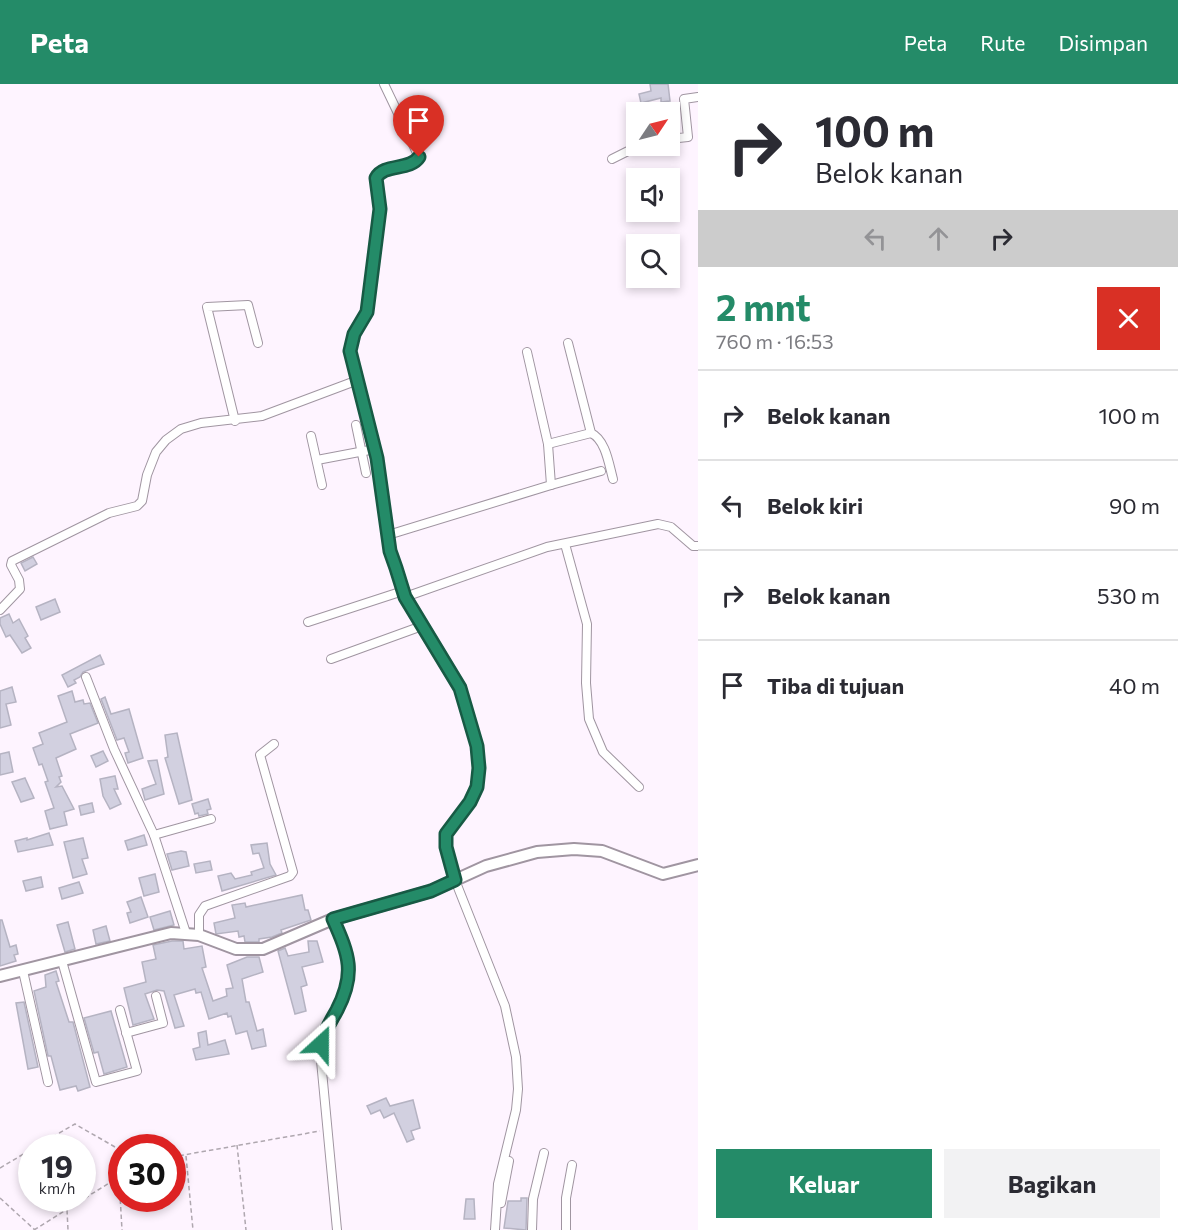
<!DOCTYPE html>
<html lang="id">
<meta charset="utf-8">
<style>
:root{--surface:#fff;--page:#f2f2f3;--text:#2b2b33;--muted:#7c7c81;--line:#e1e1e2;--accent:#248b68}
body{margin:0;font-family:Commissioner,sans-serif;background:var(--page);color:var(--text);height:100vh;display:flex;flex-direction:column;font-size:22px;white-space:nowrap}
*{box-sizing:border-box;margin:0}
p{font-size:20px;color:var(--muted)}
.icon{flex:none;width:33px;height:33px;fill:none;stroke:currentColor;stroke-width:2;stroke-linecap:round;stroke-linejoin:round}
.map{position:relative;flex:1;overflow:hidden}
.sheet{display:flex;flex-direction:column;background:var(--surface);width:480px}
.sheet>*{flex:none}
.top-card{background:#fff;color:var(--text);overflow:hidden}
.needle{width:39px;rotate:55deg}
.fabs{position:absolute;left:626px;top:18px;display:grid;gap:12px}
.fabs a{display:grid;place-items:center;width:54px;height:54px;border-radius:0px;background:var(--surface);box-shadow:0 3px 9px #0003;font-size:30px}
.speed{position:absolute;left:18px;top:1050px;display:flex;gap:12px;font-size:30px;font-weight:700;text-align:center}
.speed>*{display:grid;place-content:center;width:78px;height:78px;border-radius:50%;background:var(--surface);box-shadow:0 3px 9px #0003;line-height:1}
.speed small{font-size:15px;font-weight:400}
.speed .limit{border:9px solid #d22;background:#fff;color:#111}
.pin{position:absolute;display:grid;place-items:center;width:51px;height:51px;color:#fff;margin:-62px -26px;border-radius:50% 50% 50% 0;rotate:-45deg;box-shadow:0 0 6px #0007}
.pin .icon{rotate:45deg}
.me{position:absolute;width:66px;margin:-33px;rotate:24deg;stroke-linejoin:round;filter:drop-shadow(0 0 4px #0008)}
.turn{display:flex;align-items:center;gap:21px;height:126px;padding:0 18px;font-size:27px}
.turn .icon{width:78px;height:78px;stroke-width:2.5}
.turn b{display:block;font-size:42px;line-height:51px}
.lanes{display:flex;align-items:center;height:57px;padding:0 18px;background:#0003;justify-content:center;gap:30px;direction:ltr}
.lanes .off{opacity:.35}
.round{display:grid;place-items:center;flex:none;width:63px;height:63px;border-radius:0px;background:var(--page)}
.summary{display:flex;align-items:center;justify-content:space-between;height:102px;padding:0 18px}
h1{font-size:36px;font-weight:700;line-height:45px;color:var(--accent)}
.primary-button{display:flex;gap:12px;margin-top:auto;padding:12px 18px}
.primary-button a{flex:1;height:69px;border-radius:0px;background:var(--accent);color:#fff;font-size:24px;font-weight:700;line-height:69px;text-align:center}
.primary-button a+a{background:var(--page);color:var(--text)}
ul{padding:0;list-style:none}
li{display:flex;align-items:center;gap:18px;height:90px;padding:0 18px;border-top:2px solid var(--line)}
li div{flex:1}
li b{display:block;font-size:22px}
li em{font-style:normal}
header{display:flex;align-items:center;gap:36px;box-sizing:border-box;height:84px;padding:0 30px;background:var(--accent);color:#fff}
header strong{font-size:28px}
nav{display:flex;gap:33px;margin-inline-start:auto;font-size:21px}
main{display:flex;flex:1;min-height:0}
.map>svg:first-child{display:block}
</style>
<header>
<strong>Peta</strong>
<nav><a>Peta</a><a>Rute</a><a>Disimpan</a></nav>
</header>
<main>
<div class="map">
<svg width="698" height="1146" viewBox="0 0 698 1146">
<rect width="100%" height="100%" fill="#fef4ff"/>
<g fill="#d2d0e0" stroke="#b5b3c2" stroke-width="1.5">
<polygon points="650,0 668,0 670,17 661,18 661,14 641,19 639,10 651,7"/>
<polygon points="33,473 37,480 25,487 21,479"/>
<polygon points="55,515 60,528 41,536 36,523"/>
<polygon points="9,530 13,539 19,535 28,552 25,554 31,564 22,569 10,551 6,553 0,540 0,534"/>
<polygon points="100,571 104,580 83,588 80,593 74,596 76,599 68,603 62,591"/>
<polygon points="12,603 16,618 6,620 11,641 0,644 0,607"/>
<polygon points="72,607 75,618 83,616 84,620 90,619 98,639 70,650 76,665 56,674 62,692 59,693 61,698 56,703 62,702 74,725 64,728 67,741 50,745 45,727 54,724 45,698 48,697 42,680 39,681 33,664 43,660 39,649 67,638 58,612"/>
<polygon points="105,613 111,630 129,625 143,674 128,679 125,669 129,668 124,654 117,656 101,615"/>
<polygon points="177,649 192,716 179,720 165,674 168,673 165,651"/>
<polygon points="103,667 108,677 96,683 91,672"/>
<polygon points="9,668 13,688 0,691 0,670"/>
<polygon points="157,676 164,710 145,716 142,705 156,700 148,677"/>
<polygon points="115,692 118,705 114,705 121,720 110,725 103,712 100,695"/>
<polygon points="25,694 34,714 21,718 12,698"/>
<polygon points="208,715 211,725 207,726 208,730 199,732 198,729 195,730 192,720"/>
<polygon points="92,719 94,728 81,731 79,722"/>
<polygon points="49,749 53,761 18,768 15,757 27,754 27,756"/>
<polygon points="144,751 147,761 128,766 125,757"/>
<polygon points="83,754 88,774 82,775 87,790 73,794 64,758"/>
<polygon points="267,759 270,780 276,791 222,807 218,792 231,789 235,795 252,791 251,788 264,784 259,769 253,770 251,761"/>
<polygon points="181,767 186,768 189,782 172,786 167,770"/>
<polygon points="210,777 212,786 196,789 194,780"/>
<polygon points="155,790 159,808 144,812 139,794"/>
<polygon points="41,793 43,803 26,807 23,797"/>
<polygon points="79,798 83,809 62,815 59,804"/>
<polygon points="302,811 305,826 308,826 311,836 281,846 282,849 272,853 259,855 259,858 245,858 244,852 239,853 238,847 216,850 214,839 235,834 232,821 245,819 246,823"/>
<polygon points="141,813 148,833 130,839 127,829 131,828 127,818"/>
<polygon points="170,827 174,841 154,846 150,833"/>
<polygon points="0,836 2,836 10,863 16,861 18,870 14,871 16,877 0,882"/>
<polygon points="68,838 75,865 65,868 57,841"/>
<polygon points="106,842 110,857 96,860 93,846"/>
<polygon points="172,857 183,857 184,865 202,862 206,883 202,884 213,917 227,912 226,905 233,904 227,881 247,873 259,873 263,888 242,895 246,918 249,918 257,947 263,945 266,962 252,965 247,947 236,950 231,932 228,933 227,929 209,935 201,908 196,909 195,905 174,911 184,942 175,944 164,907 157,906 145,910 154,935 133,941 124,904 146,898 142,878 156,875 153,861"/>
<polygon points="308,857 317,857 323,878 302,883 307,901 301,903 306,927 295,930 278,867 285,864 288,872 309,868"/>
<polygon points="56,887 59,897 56,898 69,938 73,938 90,1003 78,1007 76,1002 60,1006 51,972 48,972 34,907 46,903 45,891"/>
<polygon points="24,918 38,983 28,985 16,919"/>
<polygon points="111,927 127,983 104,990 98,968 94,969 84,934"/>
<polygon points="206,947 208,961 225,956 229,970 196,976 193,965 200,963 198,949"/>
<polygon points="386,1014 390,1022 413,1016 420,1044 411,1047 414,1055 407,1058 394,1029 384,1034 380,1026 371,1030 367,1022"/>
<polygon points="521,1114 527,1114 526,1146 504,1144 508,1117 521,1117"/>
<polygon points="466,1115 474,1115 475,1135 464,1135"/>
</g>
<g fill="none" stroke-linecap="round" stroke-linejoin="round">
<defs>
<g id="street">
<path d="M 384,0 L 419,73 C 409,88 382,79 375,97 L 380,125 L 367,228 L 354,250 L 350,267 L 377,374 L 390,467 L 396,485 L 405,513 L 460,604 L 477,662 L 479,684 L 477,703 L 470,718 L 448,744 L 446,755 L 455,796 L 505,922 L 516,973 L 518,1005 L 516,1026 L 498,1100 L 495,1146"/>
<polyline points="669,55 688,53 684,15 698,13"/>
<polyline points="612,75 638,62"/>
<path d="M 568,259 L 591,349 C 606,356 609,381 613,395"/>
<polyline points="235,337 207,223 248,221 258,259"/>
<polyline points="356,341 366,389"/>
<polyline points="311,352 322,401"/>
<polyline points="548,360 591,349"/>
<polyline points="317,376 375,365"/>
<polyline points="551,401 601,387"/>
<polyline points="388,451 551,401 548,360 527,268"/>
<polyline points="565,460 587,540 586,599 589,635 603,668 639,703"/>
<polyline points="405,513 547,463 658,440 671,443 693,462 698,462"/>
<polyline points="0,526 20,505 19,496 11,481 12,477 109,429 137,422 142,417 147,391 156,368 166,356 181,345 201,339 262,332 358,296"/>
<polyline points="308,538 403,507"/>
<polyline points="331,575 422,542"/>
<polyline points="86,593 114,665 154,751 186,849"/>
<polyline points="154,751 211,735"/>
<path d="M 333,835 C 349,871 357,890 336,927 C 329,940 322,951 320,966 L 337,1146"/>
<polyline points="199,851 199,831 205,822 290,792 293,788 260,671 274,660"/>
<polyline points="62,877 96,998 137,987 120,926"/>
<polyline points="23,887 48,998"/>
<polyline points="126,949 163,939 156,912"/>
<polyline points="501,1119 509,1077"/>
<polyline points="532,1146 533,1115 544,1069"/>
<polyline points="566,1146 566,1114 572,1081"/>
</g>
<polyline id="secondary" points="0,892 171,849 199,851 236,865 263,865 333,835 431,807 486,782 537,768 574,765 602,767 663,790 698,781"/>
</defs>
<use href="#street" stroke="#a095a1" stroke-width="10"/>
<use href="#secondary" stroke="#a095a1" stroke-width="14"/>
<g stroke="#afa7af" stroke-width="1.5" stroke-dasharray="4.5 3" stroke-linecap="butt">
<polyline points="237,1061 246,1146"/>
<polyline points="33,1064 75,1040 122,1067"/>
<polyline points="186,1072 193,1146"/>
<polyline points="172,1073 320,1047"/>
<polyline points="0,1084 32,1065"/>
<polyline points="119,1093 122,1146"/>
<polyline points="0,1114 35,1146"/>
<polyline points="67,1126 68,1146"/>
<polyline points="34,1146 122,1091"/>
</g>
<use href="#street" stroke="#fff" stroke-width="8"/>
<use href="#secondary" stroke="#fff" stroke-width="10"/>
</g>
<g fill="none" stroke-linecap="round" stroke-linejoin="round">
<defs>
<path id="route" d="M 321,960 C 324,948 331,937 337,926 C 356,889 349,871 333,835 L 431,807 L 455,796 L 446,763 L 446,750 L 470,718 L 477,703 L 479,684 L 477,662 L 460,604 L 405,513 L 396,484 L 390,467 L 377,374 L 350,267 L 354,250 L 367,228 L 380,125 L 376,94 C 384,79 410,87 419,73"/>
</defs>
<use href="#route" stroke="#175a44" stroke-width="15"/>
<use href="#route" stroke="#248b68" stroke-width="10"/>
</g>
</svg>
<div class="fabs">
<a><svg class="needle" viewBox="-14 -14 28 28"><path d="M0-13l5 13h-10z" fill="#e53935"/><path d="M0 13l5-13h-10z" fill="#7c7c81"/></svg></a>
<a><svg class="icon" aria-label="sound" viewBox="0 0 24 24"><path d="M4 9h4l5-4v14l-5-4H4zM17 9q2 3 0 6"/></svg></a>
<a><svg class="icon" aria-label="search" viewBox="0 0 24 24"><circle cx="10" cy="10" r="6"/><path d="M15 15l6 6"/></svg></a>
</div>
<div class="speed"><div>19<small>km/h</small></div><div class="limit">30</div></div>
<div class="pin" style="left:419px;top:73px;background:#d93025"><svg class="icon" aria-label="arrive" viewBox="0 0 24 24"><path d="M6 21V4h12l-3 4 3 4H6"/></svg></div>
<svg class="me" style="left:321px;top:960px" viewBox="-20 -20 40 40"><path d="M0-17L14 15 0 8-14 15z" fill="#248b68" stroke="#fff" stroke-width="4"/></svg>
</div>
<section class="sheet">
<div class="top-card">
<div class="turn"><svg class="icon" aria-label="right" viewBox="0 0 24 24"><path d="M7 20v-9h11M14 6l5 5-5 5"/></svg><div><b>100 m</b>Belok kanan</div></div>
<div class="lanes"><svg class="icon off" aria-label="left" viewBox="0 0 24 24"><path d="M17 20v-9H6M10 6l-5 5 5 5"/></svg><svg class="icon off" aria-label="ahead" viewBox="0 0 24 24"><path d="M12 20V5M6 11l6-6 6 6"/></svg><svg class="icon" aria-label="right" viewBox="0 0 24 24"><path d="M7 20v-9h11M14 6l5 5-5 5"/></svg></div>
</div>
<div class="summary"><div><h1>2 mnt</h1><p>760 m · 16:53</p></div><a class="round" style="background:#d93025;color:#fff"><svg class="icon" aria-label="close" viewBox="0 0 24 24"><path d="M6 6l12 12M18 6L6 18"/></svg></a></div>
<ul>
<li><svg class="icon" aria-label="right" viewBox="0 0 24 24"><path d="M7 20v-9h11M14 6l5 5-5 5"/></svg><div><b>Belok kanan</b></div><em>100 m</em></li>
<li><svg class="icon" aria-label="left" viewBox="0 0 24 24"><path d="M17 20v-9H6M10 6l-5 5 5 5"/></svg><div><b>Belok kiri</b></div><em>90 m</em></li>
<li><svg class="icon" aria-label="right" viewBox="0 0 24 24"><path d="M7 20v-9h11M14 6l5 5-5 5"/></svg><div><b>Belok kanan</b></div><em>530 m</em></li>
<li><svg class="icon" aria-label="arrive" viewBox="0 0 24 24"><path d="M6 21V4h12l-3 4 3 4H6"/></svg><div><b>Tiba di tujuan</b></div><em>40 m</em></li>
</ul>
<div class="primary-button"><a>Keluar</a><a>Bagikan</a></div>
</section>
</main>
